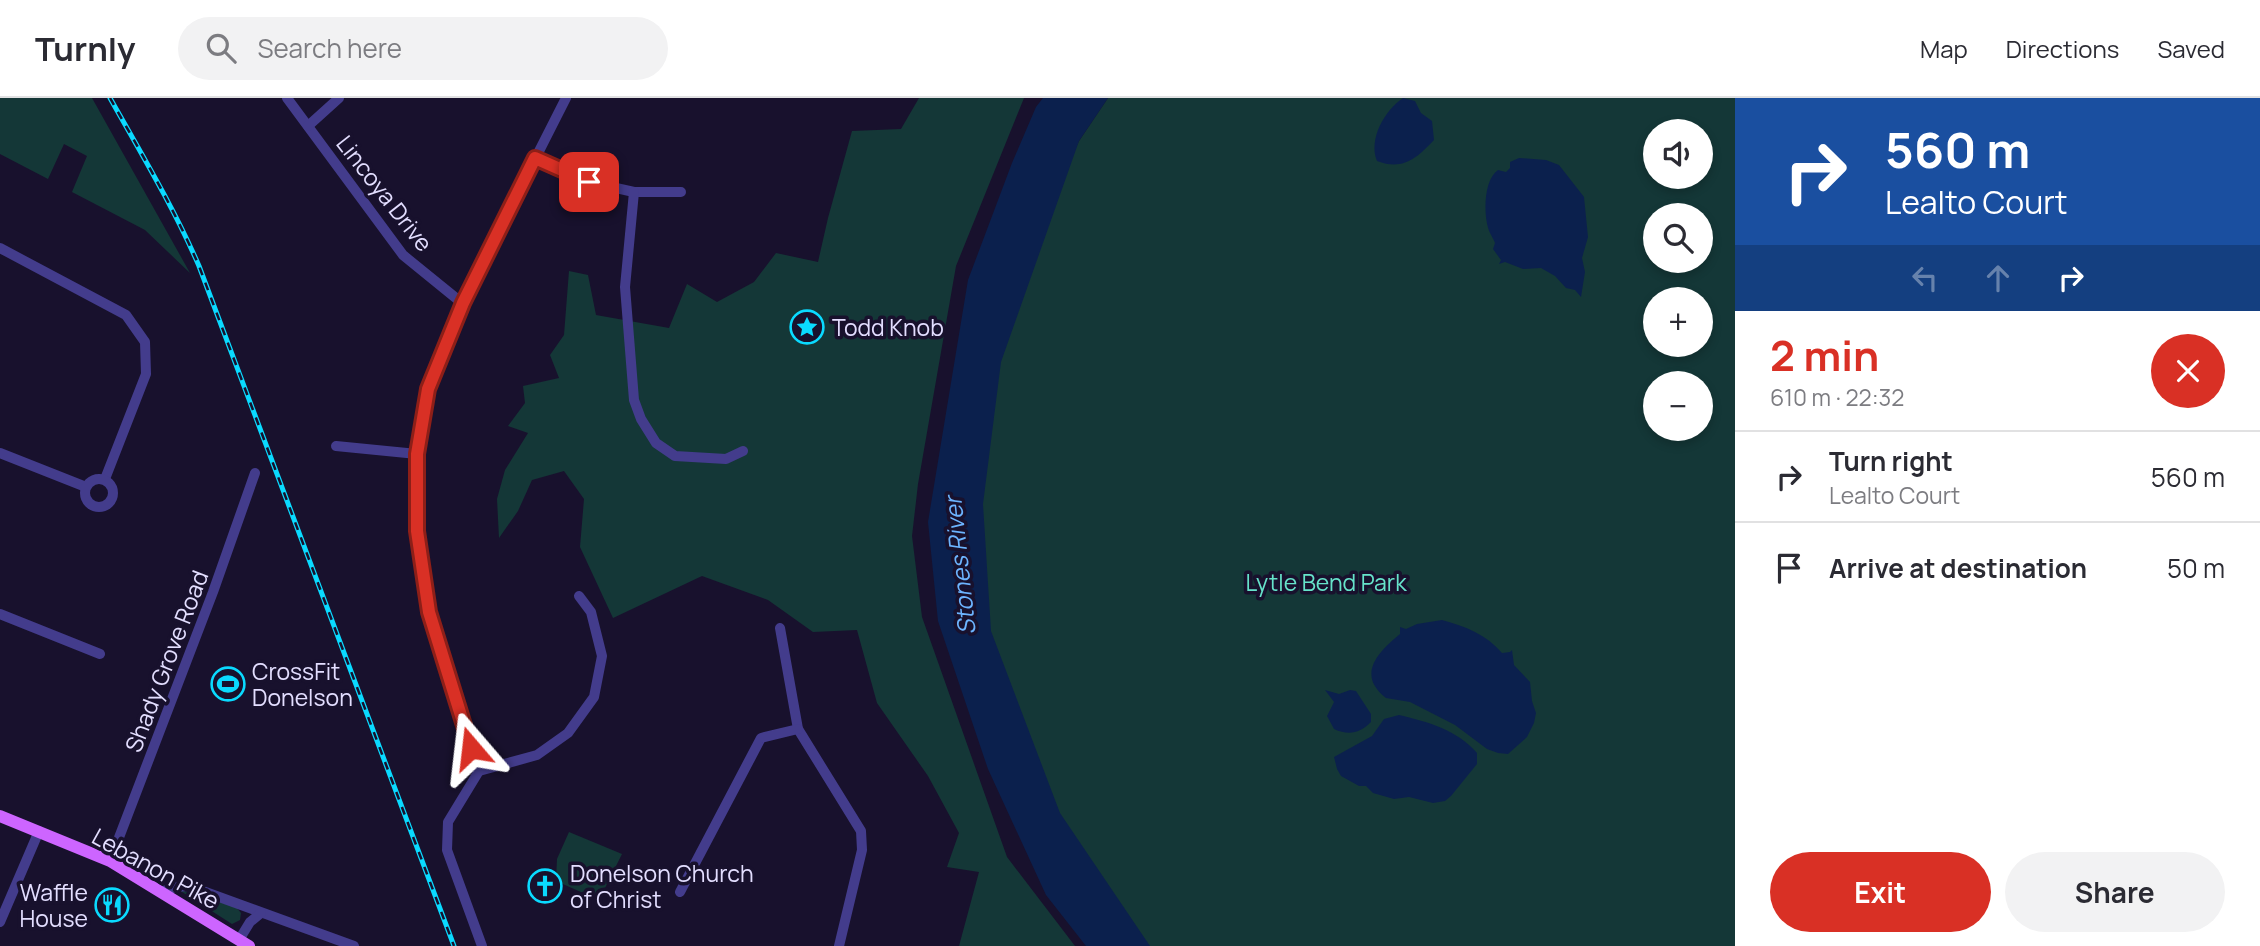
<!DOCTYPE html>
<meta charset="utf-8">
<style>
:root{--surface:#fff;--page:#f2f2f3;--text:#2b2b33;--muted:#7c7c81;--line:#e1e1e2;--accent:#d93025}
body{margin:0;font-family:Manrope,sans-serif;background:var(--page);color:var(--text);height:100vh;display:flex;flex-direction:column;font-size:26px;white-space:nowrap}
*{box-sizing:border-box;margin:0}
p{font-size:23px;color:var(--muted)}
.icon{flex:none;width:38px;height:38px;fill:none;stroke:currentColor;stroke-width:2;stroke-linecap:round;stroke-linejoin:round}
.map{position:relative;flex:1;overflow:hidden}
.details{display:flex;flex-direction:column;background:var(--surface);width:525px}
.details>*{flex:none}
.top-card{background:#1a4fa0;color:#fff;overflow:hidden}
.controls{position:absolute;left:1643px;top:21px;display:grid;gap:14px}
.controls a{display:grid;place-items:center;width:70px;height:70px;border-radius:50%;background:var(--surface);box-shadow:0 4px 10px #0003;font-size:35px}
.pin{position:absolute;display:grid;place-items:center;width:60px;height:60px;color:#fff;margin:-30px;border-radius:14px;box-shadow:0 4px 10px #0006}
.me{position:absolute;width:77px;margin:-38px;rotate:343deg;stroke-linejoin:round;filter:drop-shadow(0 0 5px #0008)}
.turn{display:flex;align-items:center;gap:24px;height:147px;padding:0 35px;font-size:32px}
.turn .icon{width:91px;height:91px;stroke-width:2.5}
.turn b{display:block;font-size:49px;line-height:60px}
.lanes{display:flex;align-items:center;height:66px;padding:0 35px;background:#0003;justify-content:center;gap:35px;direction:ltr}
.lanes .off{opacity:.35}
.round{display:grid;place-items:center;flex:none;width:74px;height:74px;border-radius:37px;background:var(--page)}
.head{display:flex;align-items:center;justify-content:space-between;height:119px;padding:0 35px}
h1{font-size:42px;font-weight:700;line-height:52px;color:var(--accent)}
.button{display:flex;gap:14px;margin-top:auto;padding:14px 35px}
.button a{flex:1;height:80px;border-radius:42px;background:var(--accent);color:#fff;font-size:28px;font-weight:700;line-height:80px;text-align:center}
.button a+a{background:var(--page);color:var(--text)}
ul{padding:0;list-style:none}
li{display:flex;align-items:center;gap:21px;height:91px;padding:0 35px;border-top:2px solid var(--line)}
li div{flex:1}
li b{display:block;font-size:26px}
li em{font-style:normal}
header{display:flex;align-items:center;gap:42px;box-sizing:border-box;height:98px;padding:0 35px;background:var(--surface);border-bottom:2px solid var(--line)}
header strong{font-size:33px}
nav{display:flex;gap:38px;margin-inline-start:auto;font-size:24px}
.search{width:490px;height:63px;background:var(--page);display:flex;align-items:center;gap:18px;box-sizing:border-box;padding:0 24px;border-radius:38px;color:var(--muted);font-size:26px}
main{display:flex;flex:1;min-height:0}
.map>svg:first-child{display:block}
</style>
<header>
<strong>Turnly</strong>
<div class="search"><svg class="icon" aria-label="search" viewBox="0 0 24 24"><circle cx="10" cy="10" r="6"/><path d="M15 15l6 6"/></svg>Search here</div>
<nav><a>Map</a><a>Directions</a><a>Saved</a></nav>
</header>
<main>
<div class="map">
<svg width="1735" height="848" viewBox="0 0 1735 848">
<rect width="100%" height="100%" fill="#18112d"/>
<g fill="#143737" fill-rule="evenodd">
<polygon points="0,0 92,0 190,175 145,132 72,94 87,58 64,46 48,81 0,56"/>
<polygon points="919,0 1024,0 956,168 918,386 912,438 922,519 1007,759 1075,848 959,848 979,774 947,769 959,735 928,678 877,605 857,532 813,534 768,502 702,478 613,520 580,449 584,401 564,373 532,382 518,413 499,440 497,401 505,372 528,335 508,328 525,305 523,288 559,280 550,257 564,237 569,173 588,177 596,217 669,230 687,186 717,204 754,184 776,155 818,164 828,120 852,33 901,31"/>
<path d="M 1108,0 L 1735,0 L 1735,848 L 1097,848 L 970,576 L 990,234 L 1079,43 ZM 1656,33 L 1701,33 L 1701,79 L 1656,79 ZM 1656,117 L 1701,117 L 1701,163 L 1656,163 ZM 1656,201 L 1701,201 L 1701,247 L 1656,247 ZM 1656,285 L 1701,285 L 1701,331 L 1656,331 Z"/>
<polygon points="569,734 622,756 599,802 556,783 557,761"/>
<polygon points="179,792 236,809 241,815 240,822 232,826"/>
</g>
<g fill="#0b204d">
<polygon points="1043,0 1108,0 1079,43 1001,264 983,406 991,533 1060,715 1150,848 1086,848 1046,797 988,671 938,523 928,424 968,182 1012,65 1036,9"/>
<path d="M 1403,0 L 1415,3 L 1421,15 L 1432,23 L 1434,42 C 1417,60 1403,73 1377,63 C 1368,41 1385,12 1403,0 Z"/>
<path d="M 1519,60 L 1546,62 L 1559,67 L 1584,99 L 1588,139 L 1582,160 L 1585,174 L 1581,199 L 1575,192 L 1566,190 L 1555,178 L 1541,170 L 1523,171 L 1505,164 L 1499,166 L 1501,162 L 1493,151 L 1495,145 C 1494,142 1492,139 1490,135 C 1483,120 1483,82 1498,72 L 1506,74 L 1510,70 L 1510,64 Z"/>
<path d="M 1442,522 C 1465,528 1487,537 1502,555 L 1510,554 L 1512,552 L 1514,567 L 1530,584 L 1532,603 L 1536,615 L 1534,625 L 1527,639 L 1508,656 L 1498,655 L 1487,651 L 1455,627 L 1410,604 L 1386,600 C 1356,577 1378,554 1400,536 L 1400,529 L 1406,531 L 1417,526 Z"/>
<path d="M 1325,592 L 1339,596 L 1350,592 L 1356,593 L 1371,616 L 1371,624 C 1360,635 1349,638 1334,631 L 1327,618 L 1334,604 Z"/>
<path d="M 1399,617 C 1429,624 1457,632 1477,655 L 1477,666 L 1451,698 L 1445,703 L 1433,705 L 1409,699 L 1394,701 L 1373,695 L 1366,688 L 1359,688 L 1341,678 L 1337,671 L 1334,659 L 1372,638 L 1384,621 Z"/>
</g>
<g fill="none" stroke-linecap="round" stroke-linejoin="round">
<g stroke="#433c8c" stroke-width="10">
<polyline points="287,0 403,157 462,205"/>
<polyline points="308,28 339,0"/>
<polyline points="535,60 589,84 634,94 681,94"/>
<polyline points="634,94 625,189 634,302 641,321 656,345 675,358 726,361 743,353"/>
<polyline points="0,150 126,217 145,244 146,276 105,381"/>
<polyline points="336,348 417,356"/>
<polyline points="0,355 86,389"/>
<circle cx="99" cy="395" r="14"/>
<polyline points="0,516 100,556"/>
<polyline points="780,530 798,631 861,733 862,752 839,848"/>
<polyline points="479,673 537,657 568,635 594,599 602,558 591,514 579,498"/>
<polyline points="110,763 213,494 255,375"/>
<polyline points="161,794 175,789 189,788 354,848"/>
<polyline points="680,794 761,640 798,631"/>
<polyline points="0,824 39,733"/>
<polyline points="239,842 250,824 261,815"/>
<polyline points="482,848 447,752 448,724 479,673 429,514 417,433 417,356 428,291 462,205 566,0"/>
</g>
<polyline stroke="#cd65ff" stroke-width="12" points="0,718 110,763 249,848"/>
<defs>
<path id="rail" d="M 110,0 C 141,55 174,110 199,168 L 454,848"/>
</defs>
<use href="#rail" stroke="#0adaff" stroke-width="5"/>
<use href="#rail" stroke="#18112d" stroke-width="2.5" stroke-dasharray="8" stroke-linecap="butt"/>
</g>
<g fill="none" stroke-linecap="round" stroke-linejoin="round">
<defs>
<polyline id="route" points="471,650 429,514 417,433 417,356 428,291 463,205 535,60 589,84"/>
</defs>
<use href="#route" stroke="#8d1f18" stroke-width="18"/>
<use href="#route" stroke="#d93025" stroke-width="12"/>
</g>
<defs>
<symbol id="sight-ring" viewBox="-11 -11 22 22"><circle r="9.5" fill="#18112d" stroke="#0adaff" stroke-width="1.5"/><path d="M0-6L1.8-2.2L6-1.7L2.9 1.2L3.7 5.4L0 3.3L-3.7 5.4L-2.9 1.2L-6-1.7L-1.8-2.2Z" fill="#0adaff"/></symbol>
<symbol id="stadium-ring" viewBox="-11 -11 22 22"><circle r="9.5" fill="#18112d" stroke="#0adaff" stroke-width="1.5"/><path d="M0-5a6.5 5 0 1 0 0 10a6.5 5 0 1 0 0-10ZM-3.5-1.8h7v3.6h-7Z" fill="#0adaff"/></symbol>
<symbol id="church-ring" viewBox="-11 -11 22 22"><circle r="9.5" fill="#18112d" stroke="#0adaff" stroke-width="1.5"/><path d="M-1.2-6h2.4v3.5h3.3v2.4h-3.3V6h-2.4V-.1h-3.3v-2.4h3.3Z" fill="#0adaff"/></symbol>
<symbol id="restaurant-ring" viewBox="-11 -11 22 22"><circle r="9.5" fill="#18112d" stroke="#0adaff" stroke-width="1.5"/><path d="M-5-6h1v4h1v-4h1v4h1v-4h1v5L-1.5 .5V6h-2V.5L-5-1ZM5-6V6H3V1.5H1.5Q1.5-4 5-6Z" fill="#0adaff"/></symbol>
</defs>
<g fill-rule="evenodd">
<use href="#sight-ring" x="788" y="210" width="38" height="38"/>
<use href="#stadium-ring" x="209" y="567" width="38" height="38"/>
<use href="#church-ring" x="526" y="769" width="38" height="38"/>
<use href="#restaurant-ring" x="93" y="788" width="38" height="38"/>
</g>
<g text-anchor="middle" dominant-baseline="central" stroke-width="7" stroke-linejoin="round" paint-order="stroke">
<g font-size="23" fill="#e3deff" stroke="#18112d">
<text transform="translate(385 95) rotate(52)">Lincoya Drive</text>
<text transform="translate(166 563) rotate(-69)">Shady Grove Road</text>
<text transform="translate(156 770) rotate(29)">Lebanon Pike</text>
</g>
<g font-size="23" fill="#e3deff" stroke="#18112d" text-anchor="start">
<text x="832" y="229">Todd Knob</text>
<text x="252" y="573">CrossFit<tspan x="252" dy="26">Donelson</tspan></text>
<text x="570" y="775">Donelson Church<tspan x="570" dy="26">of Christ</tspan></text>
<text x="88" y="794" text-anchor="end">Waffle<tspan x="88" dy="26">House</tspan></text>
</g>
<g font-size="23" fill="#66e3ca" stroke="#18112d">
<text x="1326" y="484">Lytle Bend Park</text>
</g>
<g font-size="24" font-style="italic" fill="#6cb4ff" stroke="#18112d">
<text transform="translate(959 468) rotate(-96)">Stones River</text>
</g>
</g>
</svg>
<div class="controls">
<a><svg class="icon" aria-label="sound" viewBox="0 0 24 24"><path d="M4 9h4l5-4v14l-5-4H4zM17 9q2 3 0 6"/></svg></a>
<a><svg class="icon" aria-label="search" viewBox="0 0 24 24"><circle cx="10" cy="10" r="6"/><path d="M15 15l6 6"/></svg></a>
<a>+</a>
<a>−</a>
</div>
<div class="pin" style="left:589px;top:84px;background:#d93025"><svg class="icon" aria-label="arrive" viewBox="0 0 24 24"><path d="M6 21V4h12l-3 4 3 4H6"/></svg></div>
<svg class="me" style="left:471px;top:650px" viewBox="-20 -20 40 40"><path d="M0-17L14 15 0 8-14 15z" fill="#d93025" stroke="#fff" stroke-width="4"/></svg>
</div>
<section class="details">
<div class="top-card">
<div class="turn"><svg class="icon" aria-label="right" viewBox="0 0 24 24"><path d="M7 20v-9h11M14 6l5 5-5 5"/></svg><div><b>560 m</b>Lealto Court</div></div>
<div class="lanes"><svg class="icon off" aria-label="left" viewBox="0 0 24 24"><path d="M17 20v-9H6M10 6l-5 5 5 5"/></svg><svg class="icon off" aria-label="ahead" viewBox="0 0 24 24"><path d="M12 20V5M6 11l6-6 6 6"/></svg><svg class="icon" aria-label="right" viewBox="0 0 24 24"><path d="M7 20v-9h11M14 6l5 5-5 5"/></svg></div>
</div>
<div class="head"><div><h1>2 min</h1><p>610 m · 22:32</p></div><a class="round" style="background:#d93025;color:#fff"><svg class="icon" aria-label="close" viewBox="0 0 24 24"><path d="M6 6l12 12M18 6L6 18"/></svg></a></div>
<ul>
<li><svg class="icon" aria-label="right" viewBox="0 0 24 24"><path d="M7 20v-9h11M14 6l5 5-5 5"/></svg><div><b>Turn right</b><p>Lealto Court</p></div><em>560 m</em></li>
<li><svg class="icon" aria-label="arrive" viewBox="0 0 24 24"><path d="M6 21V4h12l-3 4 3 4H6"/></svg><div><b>Arrive at destination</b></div><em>50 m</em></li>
</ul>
<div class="button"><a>Exit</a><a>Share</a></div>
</section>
</main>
